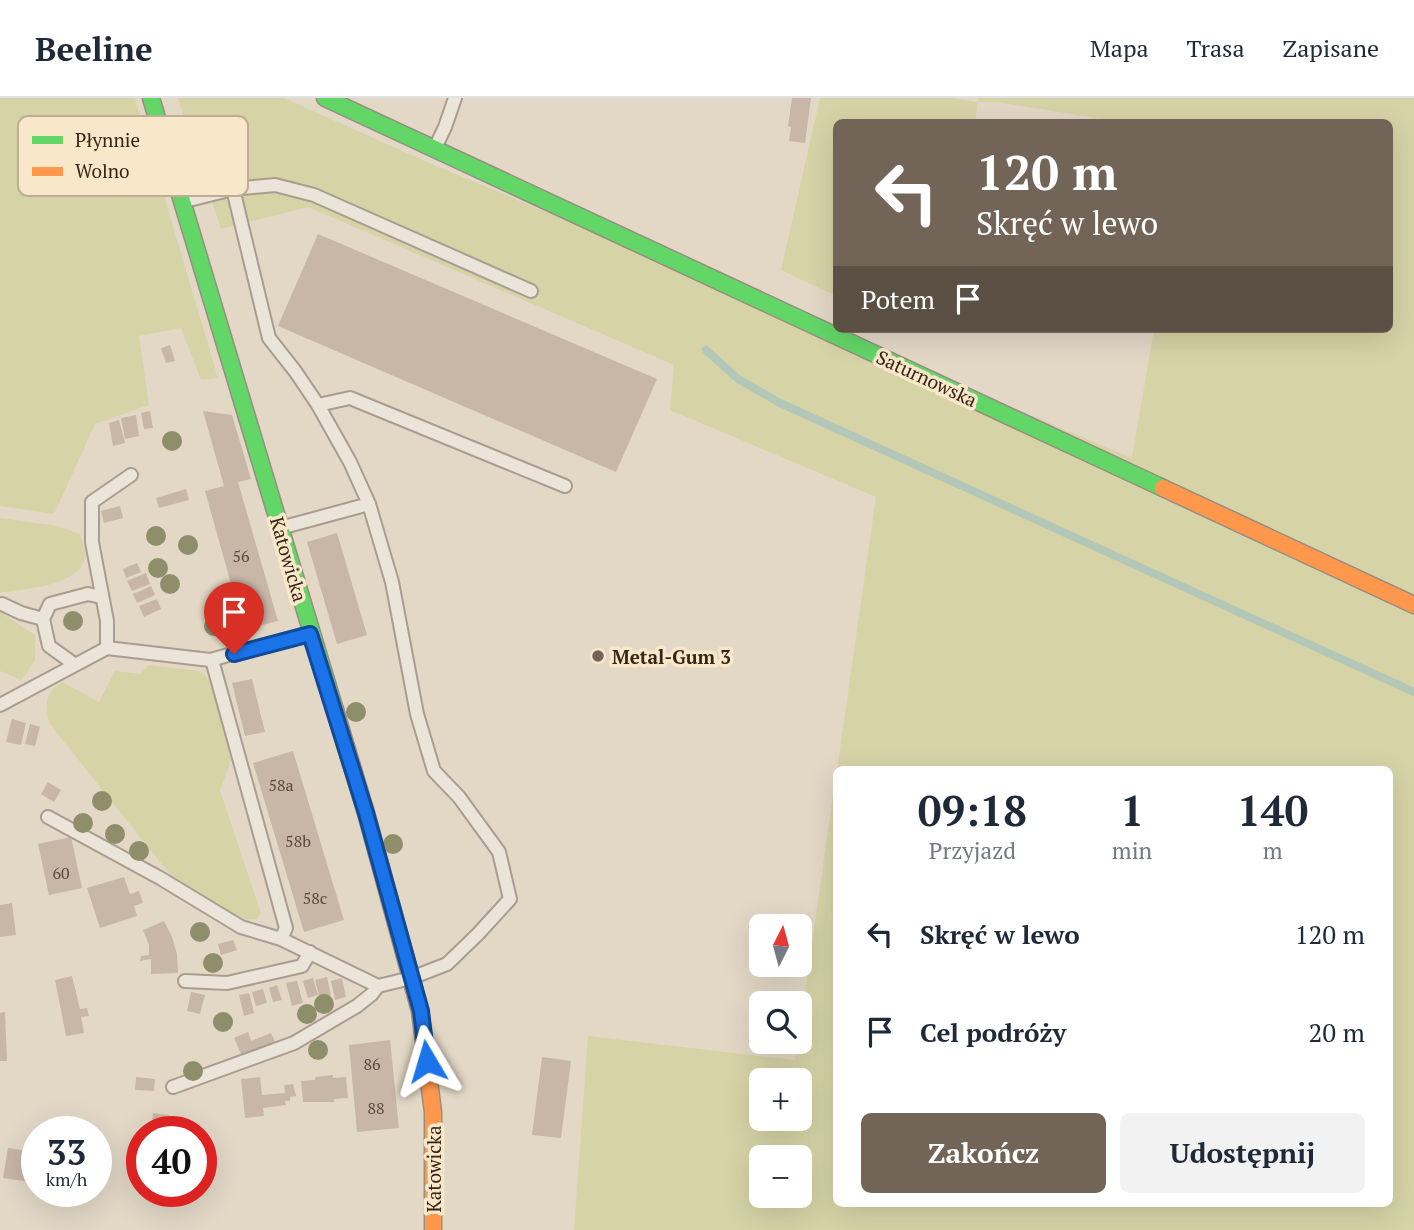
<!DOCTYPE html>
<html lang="pl">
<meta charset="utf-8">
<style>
:root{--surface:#fff;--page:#f2f2f3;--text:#1f2937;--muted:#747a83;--line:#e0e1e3;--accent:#726456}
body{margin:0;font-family:"PT Serif",serif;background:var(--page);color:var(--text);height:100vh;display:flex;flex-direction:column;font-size:26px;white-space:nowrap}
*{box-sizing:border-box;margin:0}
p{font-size:23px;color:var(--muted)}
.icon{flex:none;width:38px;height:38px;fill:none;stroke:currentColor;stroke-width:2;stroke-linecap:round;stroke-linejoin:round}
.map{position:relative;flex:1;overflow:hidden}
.side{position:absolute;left:833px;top:668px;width:560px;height:441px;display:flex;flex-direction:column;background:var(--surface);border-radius:10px;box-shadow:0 7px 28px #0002}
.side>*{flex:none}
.banner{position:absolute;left:833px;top:21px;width:560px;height:214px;border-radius:10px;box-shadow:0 7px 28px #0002;background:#726456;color:#fff;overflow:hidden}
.needle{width:46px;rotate:6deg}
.fabs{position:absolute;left:749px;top:816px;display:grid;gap:14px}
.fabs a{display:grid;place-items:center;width:63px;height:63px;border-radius:10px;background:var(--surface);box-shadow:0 7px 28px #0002;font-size:35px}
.speed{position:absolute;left:21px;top:1018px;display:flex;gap:14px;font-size:35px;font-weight:700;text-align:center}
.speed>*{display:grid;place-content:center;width:91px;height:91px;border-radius:50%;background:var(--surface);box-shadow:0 7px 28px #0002;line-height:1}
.speed small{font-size:18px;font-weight:400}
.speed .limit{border:10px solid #d22;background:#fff;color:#111}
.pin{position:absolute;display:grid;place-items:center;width:60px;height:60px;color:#fff;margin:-72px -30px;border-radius:50% 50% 50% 0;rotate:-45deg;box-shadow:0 0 7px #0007}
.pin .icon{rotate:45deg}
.me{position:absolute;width:77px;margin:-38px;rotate:353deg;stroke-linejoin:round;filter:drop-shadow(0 0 5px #0008)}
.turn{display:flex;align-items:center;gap:24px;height:147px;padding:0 28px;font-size:32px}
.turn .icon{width:91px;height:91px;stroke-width:2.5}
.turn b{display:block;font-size:49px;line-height:60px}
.then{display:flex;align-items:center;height:66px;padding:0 28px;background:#0003;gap:14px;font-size:26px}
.eta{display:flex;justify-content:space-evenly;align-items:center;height:119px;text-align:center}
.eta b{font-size:42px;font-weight:800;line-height:49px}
.action{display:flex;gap:14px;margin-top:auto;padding:14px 28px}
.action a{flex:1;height:80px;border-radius:10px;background:var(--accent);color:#fff;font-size:28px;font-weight:800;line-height:80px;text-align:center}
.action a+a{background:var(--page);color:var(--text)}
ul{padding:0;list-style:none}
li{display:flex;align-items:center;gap:21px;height:98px;padding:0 28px}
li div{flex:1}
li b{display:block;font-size:26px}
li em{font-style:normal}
header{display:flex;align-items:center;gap:42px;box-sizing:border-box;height:98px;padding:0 35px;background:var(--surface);border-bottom:2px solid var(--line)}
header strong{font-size:33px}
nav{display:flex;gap:38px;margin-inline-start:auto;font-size:24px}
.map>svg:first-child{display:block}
</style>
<header>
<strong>Beeline</strong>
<nav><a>Mapa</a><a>Trasa</a><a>Zapisane</a></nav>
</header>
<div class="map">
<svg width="1414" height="1132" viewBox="0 0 1414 1132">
<rect width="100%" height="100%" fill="#e3d8c6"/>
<g fill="#d6d3a7" fill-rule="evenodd">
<polygon points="0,0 135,0 218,280 201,282 181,230 139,238 149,307 95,326 54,416 0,408"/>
<path d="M 178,0 L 284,0 L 427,64 L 1132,360 L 1154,231 L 1390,231 L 1390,24 L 1119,24 L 997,4 L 978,4 L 975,24 L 836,24 L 836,198 L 781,172 L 820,0 L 954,0 L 978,4 L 979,0 L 1414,0 L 1414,1132 L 574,1132 L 588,938 L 795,962 L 798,943 L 800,943 L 800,930 L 836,676 L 836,1106 L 1390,1106 L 1390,672 L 837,672 L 876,399 L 670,312 L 674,267 L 308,109 L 221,131 ZM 761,982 L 800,982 L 800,1020 L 761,1020 ZM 761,1059 L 800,1059 L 800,1097 L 761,1097 Z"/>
<path d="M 0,420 L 58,428 L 80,436 C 81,441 84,447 85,452 C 89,489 25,490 0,495 Z"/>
<polygon points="0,514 35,537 35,563 21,582 0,573"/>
<path d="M 149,567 L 199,573 L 204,576 L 213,588 L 232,660 L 220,692 L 261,815 L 257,821 L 242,821 L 172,779 L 49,625 C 45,604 44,598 62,584 L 99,604 L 115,573 L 140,576 Z"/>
</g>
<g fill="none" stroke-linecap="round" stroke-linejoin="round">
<polyline stroke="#b3c7b9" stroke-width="8" points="706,252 738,281 780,305 1414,594"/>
</g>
<g fill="#c8b6a7">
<polygon points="792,0 811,0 805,45 789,43 791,29 788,28"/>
<polygon points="318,136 657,281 616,374 278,228"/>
<polygon points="170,247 175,263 166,265 161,250"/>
<polygon points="150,313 153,330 144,331 141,315"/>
<polygon points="203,313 232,317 251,381 238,384 278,523 244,532 205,393 224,388"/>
<polygon points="136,317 139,338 125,341 121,320"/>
<polygon points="119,322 125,345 113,348 109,325"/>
<polygon points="186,391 189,402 159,410 156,400"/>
<polygon points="120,408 123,420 104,425 101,413"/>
<polygon points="337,435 367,537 337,546 307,444"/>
<polygon points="137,465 141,474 126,480 123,471"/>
<polygon points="146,475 150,486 132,493 127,483"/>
<polygon points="151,488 155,497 137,505 133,496"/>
<polygon points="157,501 161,511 144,519 139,508"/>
<polygon points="252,581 265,634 245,638 232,585"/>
<polygon points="12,621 26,625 21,647 6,644"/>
<polygon points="30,626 40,629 35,648 25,646"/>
<polygon points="293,653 344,822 304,834 253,665"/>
<polygon points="48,684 61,692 54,704 41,696"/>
<polygon points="71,739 82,790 49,797 38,746"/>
<polygon points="124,779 130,796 139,793 143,805 134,808 137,818 100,830 87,790"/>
<polygon points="12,805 16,837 0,839 0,807"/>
<polygon points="164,823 172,839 177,856 178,875 151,876 151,861 140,863 141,858 149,857 149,847 143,832"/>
<polygon points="233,842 237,852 221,857 218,846"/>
<polygon points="72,878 80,911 87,910 89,918 81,919 84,935 66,938 55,882"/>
<polygon points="327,879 331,898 320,901 315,882"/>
<polygon points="313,880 318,897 308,900 303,883"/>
<polygon points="342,880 346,899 335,902 331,883"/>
<polygon points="297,883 303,905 292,908 286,885"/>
<polygon points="277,887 282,902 273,904 269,890"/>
<polygon points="263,891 267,905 256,908 252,894"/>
<polygon points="191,894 205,897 200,916 187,913"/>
<polygon points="249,895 254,915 244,918 239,897"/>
<polygon points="5,914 7,963 0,963 0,915"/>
<polygon points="248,934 251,943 271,935 275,944 242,958 234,940"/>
<polygon points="390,942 399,1030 357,1034 349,947"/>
<polygon points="542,959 571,963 561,1040 532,1037"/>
<polygon points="333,977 333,980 346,979 348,1000 334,1001 334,1004 303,1004 301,983 315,982 315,979"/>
<polygon points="136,979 155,981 154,993 135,992"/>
<polygon points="260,979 262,997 285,995 284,987 293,986 296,998 290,999 290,1003 285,1003 286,1007 263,1010 264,1018 245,1020 241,981"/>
<polygon points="153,1015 169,1017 167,1034 151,1034"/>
<polygon points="8,1050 37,1054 37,1085 3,1080"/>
</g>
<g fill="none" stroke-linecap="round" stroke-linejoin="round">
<defs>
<g id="lane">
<polyline points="435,50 445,29 455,0"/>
<polyline points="233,91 269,240 295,273 318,307"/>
<polyline points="185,103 233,91 275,87 314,97 531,193"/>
<polyline points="284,429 369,406 350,364 318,307 350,300 565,388"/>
<polyline points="2,506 21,515 43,521 49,548 74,566"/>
<polyline points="43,521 50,506 88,496 101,499"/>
<polyline points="107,550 107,523 92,444 92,404 131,377"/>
<polyline points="212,562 286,830 281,841"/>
<polyline points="0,607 107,550 210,562 310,535"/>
<polyline points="48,719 160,780 241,829 281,841 378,888 411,880 447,866 478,836 510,801 499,754 459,699 434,673 417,616 392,484 369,406"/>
<polyline points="185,883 227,885 302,868 310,854"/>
<polyline points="173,989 294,945 357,908 372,896 378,888"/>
</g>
<g id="fast">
<polyline points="151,0 335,612"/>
<polyline points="325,0 1163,390"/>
</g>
<g id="slow">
<polyline points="1163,390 1414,507"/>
<polyline points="335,612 366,715 420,913 433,1014 433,1132"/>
</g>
</defs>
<use href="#lane" stroke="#a89d90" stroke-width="16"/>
<use href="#fast" stroke="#978d80" stroke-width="19"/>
<use href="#slow" stroke="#978d80" stroke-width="19"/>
<use href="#lane" stroke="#ebe4d8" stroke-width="12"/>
<use href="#fast" stroke="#63d668" stroke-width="16"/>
<use href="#slow" stroke="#ff974d" stroke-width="16"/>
</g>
<g fill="#8e8f6a">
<circle cx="172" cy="343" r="10"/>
<circle cx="156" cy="438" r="10"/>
<circle cx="188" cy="447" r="10"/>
<circle cx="158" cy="470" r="10"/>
<circle cx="170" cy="486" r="10"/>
<circle cx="73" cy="523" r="10"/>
<circle cx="214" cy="528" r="10"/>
<circle cx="356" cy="614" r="10"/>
<circle cx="102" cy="703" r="10"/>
<circle cx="83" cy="725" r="10"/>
<circle cx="115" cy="736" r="10"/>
<circle cx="393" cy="746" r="10"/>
<circle cx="139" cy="753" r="10"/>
<circle cx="200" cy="834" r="10"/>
<circle cx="213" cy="865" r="10"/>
<circle cx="324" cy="906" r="10"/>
<circle cx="307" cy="916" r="10"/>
<circle cx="223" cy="924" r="10"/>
<circle cx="318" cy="952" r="10"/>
<circle cx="193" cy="973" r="10"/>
</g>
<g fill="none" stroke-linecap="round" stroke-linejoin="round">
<defs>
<polyline id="route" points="234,556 310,536 366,715 421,913 427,963"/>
</defs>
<use href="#route" stroke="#114b97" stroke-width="18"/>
<use href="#route" stroke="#1a73e8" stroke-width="12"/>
</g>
<circle fill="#726456" stroke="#f8e7c9" stroke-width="2.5" cx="598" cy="558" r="7"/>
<g text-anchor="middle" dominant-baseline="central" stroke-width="7" stroke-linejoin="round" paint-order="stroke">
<g font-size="16" fill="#5a493c">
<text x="241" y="458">56</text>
<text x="281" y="687">58a</text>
<text x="298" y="743">58b</text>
<text x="61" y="775">60</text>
<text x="315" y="800">58c</text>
<text x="372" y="966">86</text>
<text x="376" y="1010">88</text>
</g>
<g font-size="19" fill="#352519" stroke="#f8e7c9">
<text transform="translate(927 280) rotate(25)">Saturnowska</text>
<text transform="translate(289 461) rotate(74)">Katowicka</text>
<text transform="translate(433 1071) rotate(-90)">Katowicka</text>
</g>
<g font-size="19" font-weight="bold" fill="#352519" stroke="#f8e7c9" text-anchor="start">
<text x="612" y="558">Metal-Gum 3</text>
</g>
</g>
<rect x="18" y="18" width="230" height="80" rx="10" fill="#f8e7c9" stroke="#bead94" stroke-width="2"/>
<rect x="32" y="38" width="31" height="8" fill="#63d668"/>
<rect x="32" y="69" width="31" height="9" fill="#ff974d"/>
<g font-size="19" fill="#352519">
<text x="75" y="49">Płynnie</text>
<text x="75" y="80">Wolno</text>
</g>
</svg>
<div class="fabs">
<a><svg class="needle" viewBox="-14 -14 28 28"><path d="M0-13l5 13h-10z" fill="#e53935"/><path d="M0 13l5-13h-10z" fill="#747a83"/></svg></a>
<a><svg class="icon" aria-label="search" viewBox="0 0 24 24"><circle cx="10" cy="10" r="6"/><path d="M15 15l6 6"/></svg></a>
<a>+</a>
<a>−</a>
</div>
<div class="speed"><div>33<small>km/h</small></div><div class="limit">40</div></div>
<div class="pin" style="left:234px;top:556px;background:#d93025"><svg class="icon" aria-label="arrive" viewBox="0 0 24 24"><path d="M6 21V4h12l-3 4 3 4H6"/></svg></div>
<svg class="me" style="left:427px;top:963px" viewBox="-20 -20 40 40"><path d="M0-17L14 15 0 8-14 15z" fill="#1a73e8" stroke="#fff" stroke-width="4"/></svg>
<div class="banner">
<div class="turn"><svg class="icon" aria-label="left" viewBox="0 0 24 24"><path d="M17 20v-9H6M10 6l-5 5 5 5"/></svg><div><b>120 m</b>Skręć w lewo</div></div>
<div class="then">Potem<svg class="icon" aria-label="arrive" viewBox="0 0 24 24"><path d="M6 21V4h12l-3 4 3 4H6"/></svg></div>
</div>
<section class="side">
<div class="eta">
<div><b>09:18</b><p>Przyjazd</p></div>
<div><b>1</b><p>min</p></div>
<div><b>140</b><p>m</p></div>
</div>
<ul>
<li><svg class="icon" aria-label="left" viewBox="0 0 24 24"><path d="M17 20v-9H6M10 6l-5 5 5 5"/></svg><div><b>Skręć w lewo</b></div><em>120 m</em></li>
<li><svg class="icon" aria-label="arrive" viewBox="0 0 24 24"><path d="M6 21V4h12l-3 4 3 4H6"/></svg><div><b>Cel podróży</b></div><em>20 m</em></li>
</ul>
<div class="action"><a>Zakończ</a><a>Udostępnij</a></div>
</section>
</div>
